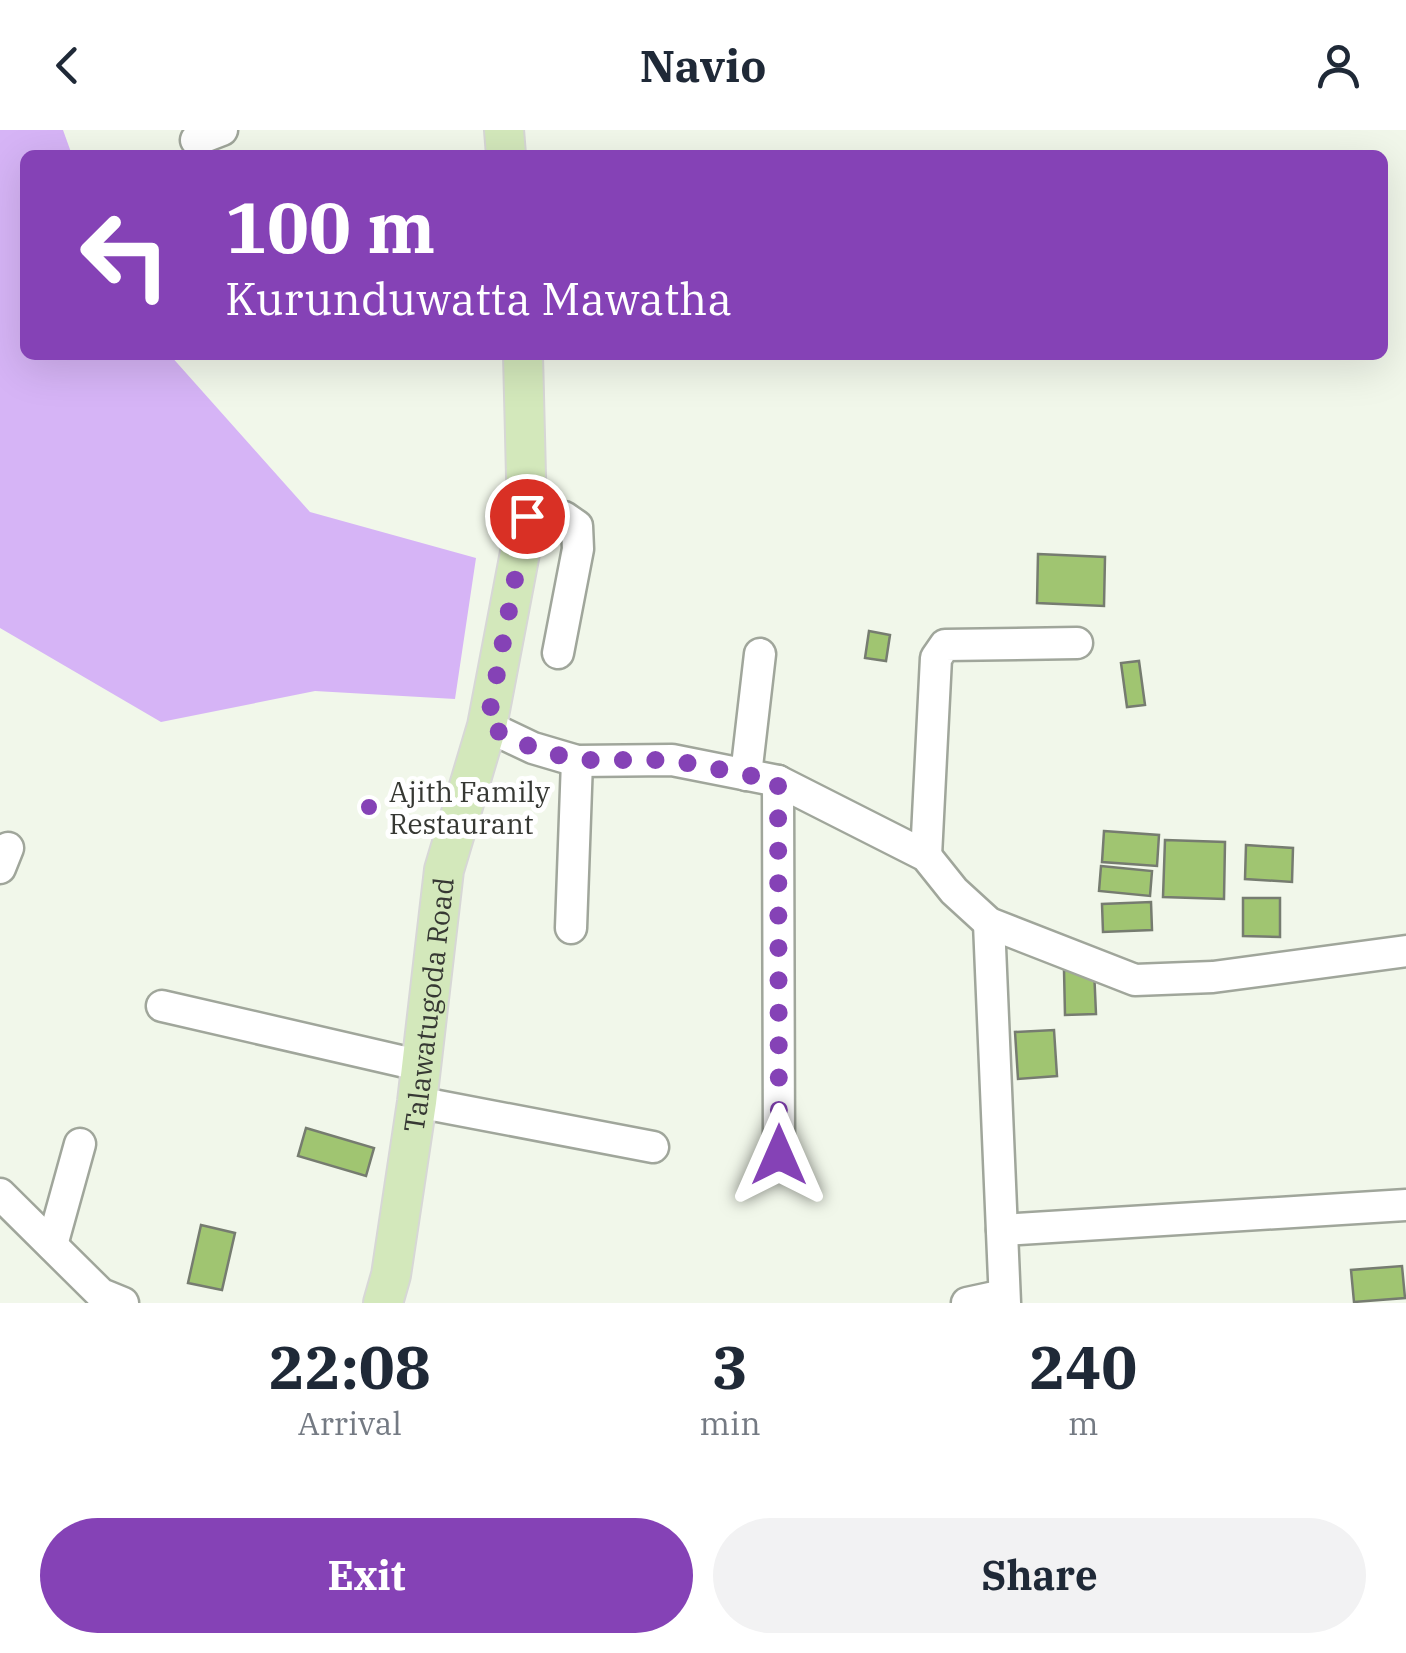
<!DOCTYPE html>
<style>
:root{--surface:#fff;--page:#f2f2f3;--text:#1f2937;--muted:#747a83;--accent:#8542b6}
body{margin:0;font-family:"IBM Plex Serif",serif;background:var(--page);color:var(--text);height:100vh;display:flex;flex-direction:column;font-size:38px;white-space:nowrap}
*{box-sizing:border-box;margin:0}
p{font-size:32px;color:var(--muted)}
.icon{flex:none;width:55px;height:55px;fill:none;stroke:currentColor;stroke-width:2;stroke-linecap:round;stroke-linejoin:round}
.map{position:relative;height:1173px;overflow:hidden}
.side{display:flex;flex-direction:column;background:var(--surface);flex:1}
.side>*{flex:none}
.hud{position:absolute;left:20px;top:20px;width:1368px;height:210px;border-radius:15px;box-shadow:0 10px 40px #0002;background:#8542b6;color:#fff;overflow:hidden}
.pin{position:absolute;display:grid;place-items:center;width:85px;height:85px;color:#fff;margin:-42px;border:5px solid #fff;border-radius:50%;box-shadow:0 2px 10px #0007}
.me{position:absolute;width:110px;margin:-55px;rotate:0deg;stroke-linejoin:round;filter:drop-shadow(0 0 8px #0008)}
.turn{display:flex;align-items:center;gap:35px;height:210px;padding:0 40px;font-size:45px}
.turn .icon{width:130px;height:130px;stroke-width:2.5}
.turn b{display:block;font-size:70px;line-height:85px}
.eta{display:flex;justify-content:space-evenly;align-items:center;height:170px;text-align:center}
.eta b{font-size:60px;font-weight:700;line-height:70px}
.cta{display:flex;gap:20px;margin-top:auto;padding:20px 40px}
.cta a{flex:1;height:115px;border-radius:60px;background:var(--accent);color:#fff;font-size:40px;font-weight:700;line-height:115px;text-align:center}
.cta a+a{background:var(--page);color:var(--text)}
header{display:flex;justify-content:space-between;align-items:center;height:130px;padding:0 40px;background:var(--surface);font-size:45px;font-weight:700}
.map>svg:first-child{display:block}
</style>
<header><svg class="icon" aria-label="back" viewBox="0 0 24 24"><path d="M15 5l-7 7 7 7"/></svg>Navio<svg class="icon" aria-label="person" viewBox="0 0 24 24"><circle cx="12" cy="8" r="4"/><path d="M4 21q1-7 8-7t8 7"/></svg></header>
<div class="map">
<svg width="1406" height="1173" viewBox="0 0 1406 1173">
<rect width="100%" height="100%" fill="#f1f7ea"/>
<polygon fill="#d6b4f6" points="0,0 63,0 72,25 25,25 25,225 170,225 310,382 476,428 455,569 315,561 161,592 0,498"/>
<g fill="#a0c571" stroke="#767c70" stroke-width="2.5">
<polygon points="1038,424 1105,427 1104,476 1037,473"/>
<polygon points="869,501 890,505 886,531 865,528"/>
<polygon points="1139,531 1145,575 1127,577 1121,533"/>
<polygon points="1104,701 1159,705 1157,736 1102,732"/>
<polygon points="1165,710 1225,712 1224,769 1163,767"/>
<polygon points="1246,715 1293,718 1292,752 1245,749"/>
<polygon points="1101,736 1152,741 1150,766 1099,761"/>
<polygon points="1243,768 1280,768 1280,807 1243,806"/>
<polygon points="1151,772 1152,800 1103,802 1102,774"/>
<polygon points="1094,839 1096,884 1065,885 1064,840"/>
<polygon points="1054,900 1057,946 1018,949 1015,902"/>
<polygon points="306,998 374,1018 366,1046 298,1026"/>
<polygon points="201,1095 235,1103 222,1160 188,1153"/>
<polygon points="1402,1136 1405,1168 1354,1172 1351,1140"/>
</g>
<g fill="none" stroke-linecap="round" stroke-linejoin="round">
<defs>
<g id="minor">
<polyline points="196,10 222,0"/>
<polyline points="527,386 564,387 577,396 578,419 558,523"/>
<polyline points="487,596 533,618 577,631 672,630 778,651 926,726 954,761 989,793 1135,850 1213,847 1406,821"/>
<polyline points="746,645 760,524"/>
<polyline points="778,651 779,1025"/>
<polyline points="926,726 936,528 945,515 1077,513"/>
<polyline points="0,738 8,718"/>
<polyline points="989,793 1005,1173"/>
<polyline points="571,798 577,631"/>
<polyline points="162,876 418,935"/>
<polyline points="417,972 653,1017"/>
<polyline points="0,1064 101,1164 123,1173"/>
<polyline points="1002,1100 1406,1075"/>
<polyline points="52,1115 80,1014"/>
<polyline points="967,1173 1004,1165"/>
</g>
<g id="major">
<polyline points="504,0 506,25"/>
<path id="s1" d="M 383,1173 L 391,1145 L 417,972 L 444,740 L 487,596 L 527,386 L 523,225"/>
</g>
</defs>
<use href="#minor" stroke="#a0a69b" stroke-width="35"/>
<use href="#major" stroke="#d7d7d6" stroke-width="42"/>
<use href="#minor" stroke="#fff" stroke-width="30"/>
<use href="#major" stroke="#d3e8bb" stroke-width="38"/>
</g>
<g fill="none" stroke-linecap="round" stroke-linejoin="round">
<polyline stroke="#8542b6" stroke-width="18" stroke-dasharray="0 32.4" points="527,386 487,596 533,618 576,630 672,630 778,651 779,1025"/>
</g>
<circle fill="#8542b6" stroke="#fff" stroke-width="4" cx="369" cy="677" r="10"/>
<g text-anchor="middle" dominant-baseline="central" stroke-width="10" stroke-linejoin="round" paint-order="stroke">
<g font-size="28" fill="#363833" stroke="#fff" text-anchor="start">
<text x="389" y="661">Ajith Family<tspan x="389" dy="32">Restaurant</tspan></text>
</g>
<g font-size="28" fill="#363833" stroke="#fff">
<text stroke="none"><textPath href="#s1" startOffset="302">Talawatugoda Road</textPath></text>
</g>
</g>
</svg>
<div class="pin" style="left:527px;top:386px;background:#d93025"><svg class="icon" aria-label="arrive" viewBox="0 0 24 24"><path d="M6 21V4h12l-3 4 3 4H6"/></svg></div>
<svg class="me" style="left:779px;top:1025px" viewBox="-20 -20 40 40"><path d="M0-17L14 15 0 8-14 15z" fill="#8542b6" stroke="#fff" stroke-width="4"/></svg>
<div class="hud">
<div class="turn"><svg class="icon" aria-label="left" viewBox="0 0 24 24"><path d="M17 20v-9H6M10 6l-5 5 5 5"/></svg><div><b>100 m</b>Kurunduwatta Mawatha</div></div>
</div>
</div>
<section class="side">
<div class="eta">
<div><b>22:08</b><p>Arrival</p></div>
<div><b>3</b><p>min</p></div>
<div><b>240</b><p>m</p></div>
</div>
<div class="cta"><a>Exit</a><a>Share</a></div>
</section>
